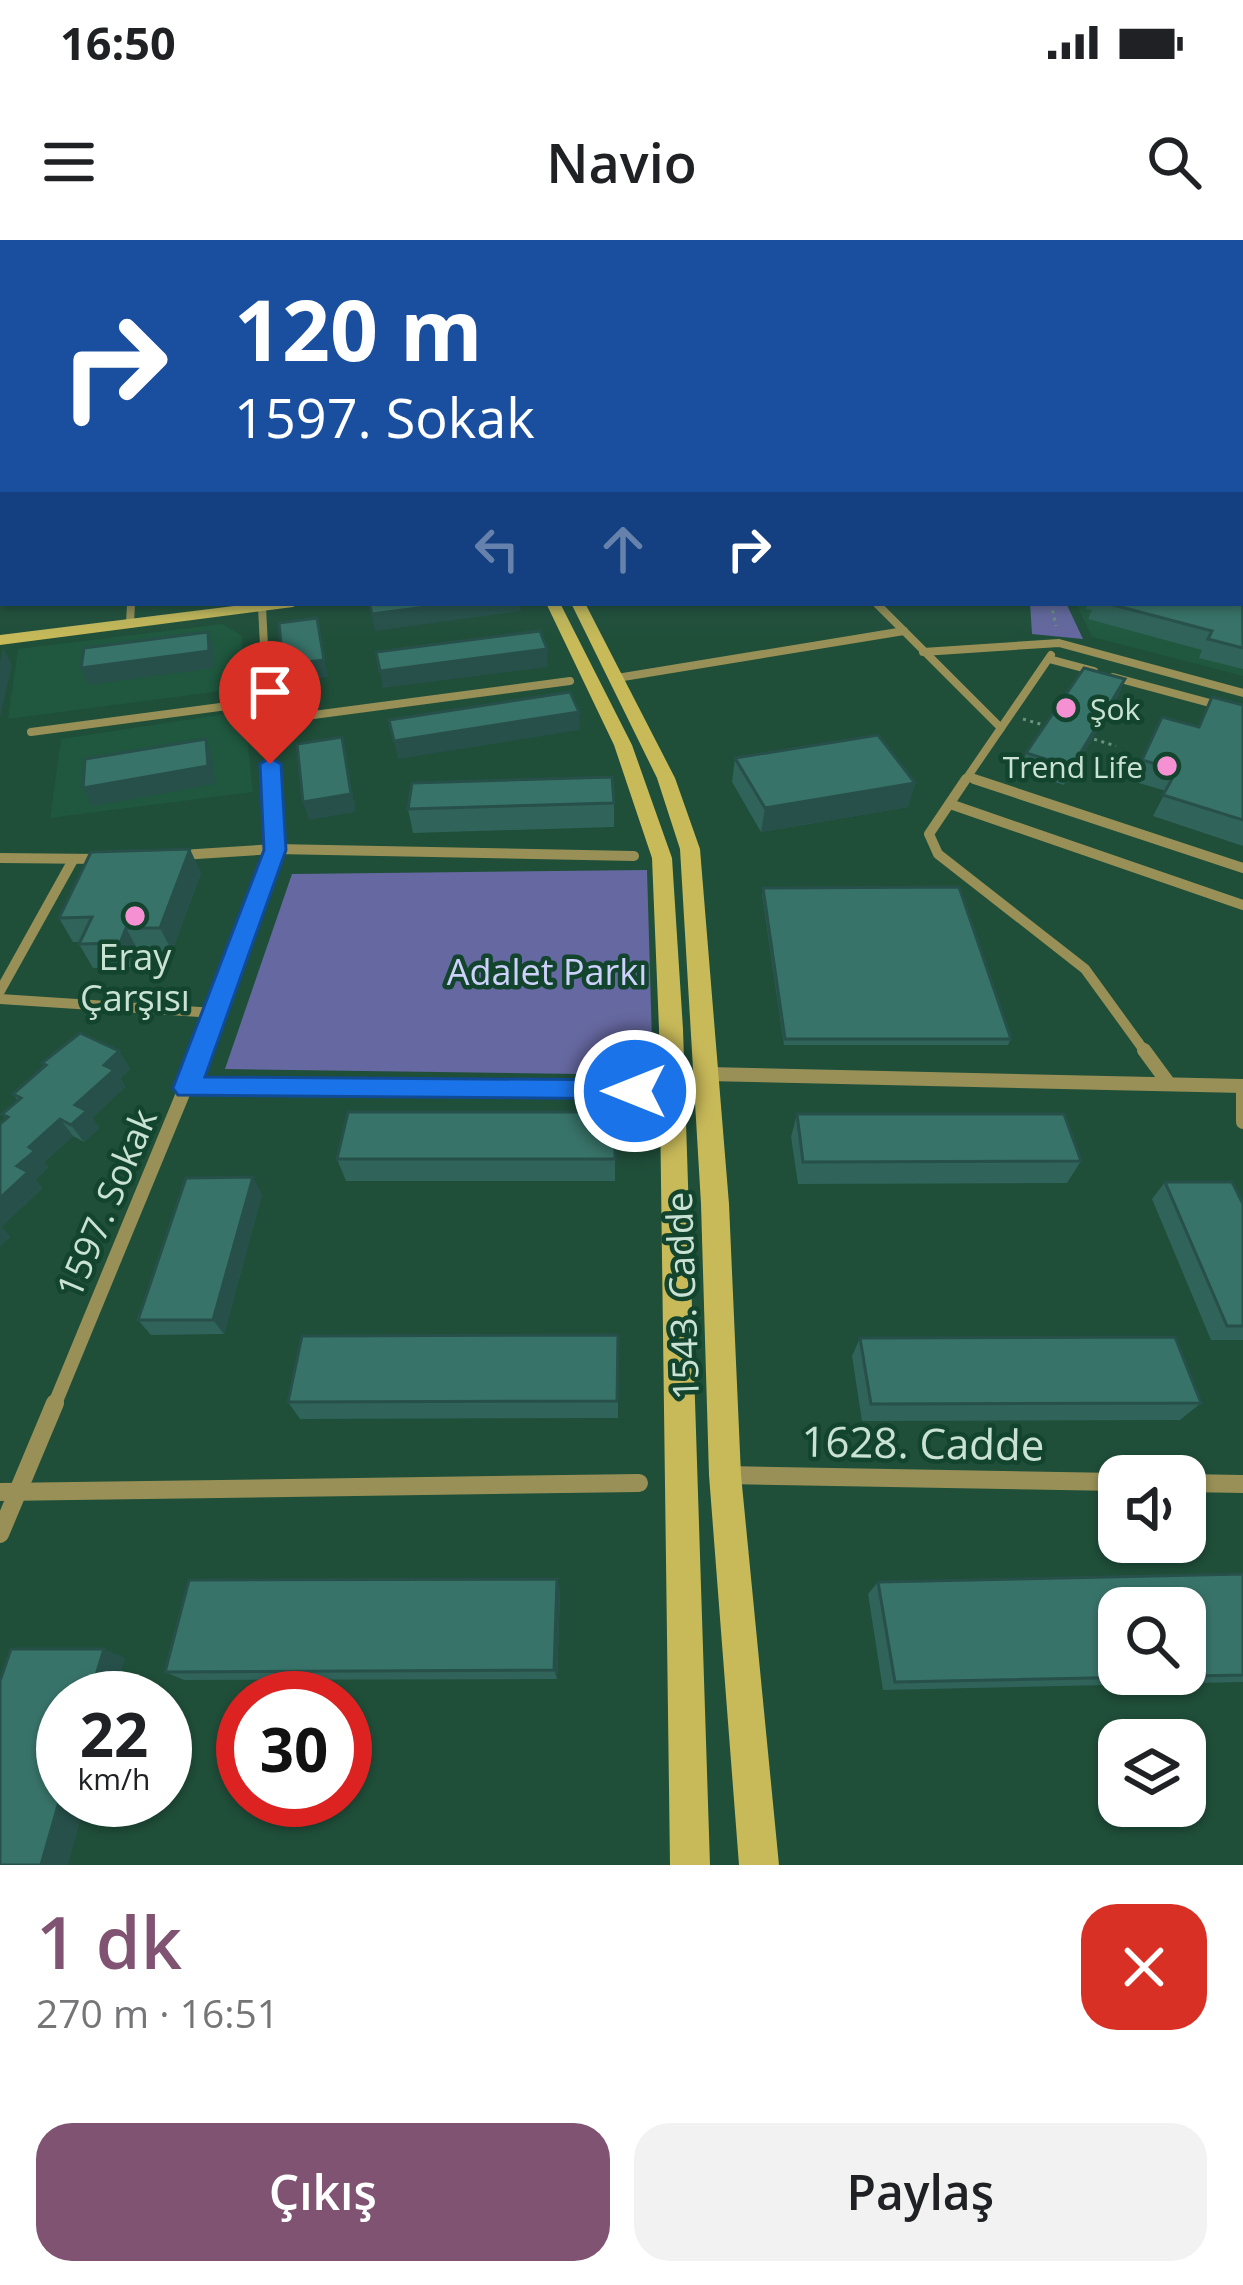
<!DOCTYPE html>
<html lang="tr">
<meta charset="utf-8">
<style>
:root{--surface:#fff;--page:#f2f2f2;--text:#202124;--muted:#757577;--accent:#805372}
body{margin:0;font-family:"Open Sans",sans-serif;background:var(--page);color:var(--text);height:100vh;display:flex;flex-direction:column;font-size:45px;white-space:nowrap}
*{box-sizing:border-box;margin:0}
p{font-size:39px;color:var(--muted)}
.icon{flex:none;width:66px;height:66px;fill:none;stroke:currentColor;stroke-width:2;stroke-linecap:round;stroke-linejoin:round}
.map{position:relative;height:1625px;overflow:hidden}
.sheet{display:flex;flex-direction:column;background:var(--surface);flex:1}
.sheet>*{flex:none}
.top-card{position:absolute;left:0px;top:0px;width:1245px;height:366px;box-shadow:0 3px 9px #0004;background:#1a4fa0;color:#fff;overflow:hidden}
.fabs{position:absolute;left:1098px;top:1215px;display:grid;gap:24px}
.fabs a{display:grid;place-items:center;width:108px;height:108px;border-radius:24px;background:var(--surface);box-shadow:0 3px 9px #0004;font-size:60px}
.speed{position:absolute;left:36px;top:1431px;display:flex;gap:24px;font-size:60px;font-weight:700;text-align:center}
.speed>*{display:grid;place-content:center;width:156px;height:156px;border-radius:50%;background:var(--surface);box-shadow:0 3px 9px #0004;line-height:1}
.speed small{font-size:30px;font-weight:400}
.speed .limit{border:18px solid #d22;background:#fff;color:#111}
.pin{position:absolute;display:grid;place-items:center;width:102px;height:102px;color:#fff;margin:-123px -51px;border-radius:50% 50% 50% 0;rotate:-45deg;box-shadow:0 0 12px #0007}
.pin .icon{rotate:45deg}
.me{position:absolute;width:132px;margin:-66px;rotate:270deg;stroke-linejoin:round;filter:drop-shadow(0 0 9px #0008)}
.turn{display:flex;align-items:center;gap:42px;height:252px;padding:0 36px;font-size:54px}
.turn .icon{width:156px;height:156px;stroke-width:2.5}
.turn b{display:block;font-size:84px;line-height:102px}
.lanes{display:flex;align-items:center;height:114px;padding:0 36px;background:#0003;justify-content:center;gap:60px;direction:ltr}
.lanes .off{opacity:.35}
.round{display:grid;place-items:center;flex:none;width:126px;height:126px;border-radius:36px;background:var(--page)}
.overview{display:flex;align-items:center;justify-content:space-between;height:204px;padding:0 36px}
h1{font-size:72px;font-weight:600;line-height:90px;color:var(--accent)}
.button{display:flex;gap:24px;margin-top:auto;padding:24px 36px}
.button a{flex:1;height:138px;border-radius:36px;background:var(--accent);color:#fff;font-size:48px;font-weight:600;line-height:138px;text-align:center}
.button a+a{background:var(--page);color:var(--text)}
.status{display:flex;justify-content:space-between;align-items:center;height:84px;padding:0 60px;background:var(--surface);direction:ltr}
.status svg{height:33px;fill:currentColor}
header{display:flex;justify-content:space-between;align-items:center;height:156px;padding:0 36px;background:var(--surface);font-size:54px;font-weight:600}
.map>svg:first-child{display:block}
</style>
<div class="status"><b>16:50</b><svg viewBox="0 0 49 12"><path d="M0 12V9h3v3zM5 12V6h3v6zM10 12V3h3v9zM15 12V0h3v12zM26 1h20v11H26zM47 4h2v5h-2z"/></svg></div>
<header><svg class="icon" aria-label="menu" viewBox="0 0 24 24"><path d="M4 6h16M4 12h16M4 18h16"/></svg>Navio<svg class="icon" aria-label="search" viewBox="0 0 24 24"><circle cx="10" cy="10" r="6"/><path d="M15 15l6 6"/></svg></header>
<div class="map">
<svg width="1243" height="1625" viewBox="0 0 1243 1625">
<rect width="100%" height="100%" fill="#1f4e39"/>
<g fill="#1f583f">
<polygon points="1243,279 1243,436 1092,397 1076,363 1242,363"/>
<polygon points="222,384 242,396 244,448 8,479 18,409"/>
<polygon points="244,471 253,552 50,578 61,499"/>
</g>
<g fill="#6668a1">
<polygon points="1030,363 1066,363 1083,399 1032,394"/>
<polygon points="647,630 653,835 225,829 292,634"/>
</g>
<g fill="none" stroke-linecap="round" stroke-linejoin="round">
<g stroke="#6c917f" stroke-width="3" stroke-dasharray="3 4.5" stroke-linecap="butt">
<polyline points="1051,363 1056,386"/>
<polyline points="1023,479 1047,486"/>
<polyline points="1087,497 1116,506"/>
</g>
<g stroke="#989056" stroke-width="8">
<polyline points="876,363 1001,488 964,542"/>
<polyline points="262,367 271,542"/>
<polyline points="130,384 131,363"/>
<polyline points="923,412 1059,403 1243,453"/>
<polyline points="1049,419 1094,431"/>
<polyline points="1113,437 1243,472"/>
<polyline points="617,438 904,391"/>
<polyline points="268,481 570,441"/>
<polyline points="1001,488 1051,415"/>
<polyline points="31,492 266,461"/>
<polyline points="968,537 984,542"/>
</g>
<g stroke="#989056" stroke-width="10">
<polyline points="966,539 929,594 938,614 1085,729 1146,813"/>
<polyline points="974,539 1243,628"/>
<polyline points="950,564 1243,665"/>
<polyline points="181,615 275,609 634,616"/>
<polyline points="0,618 101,619"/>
<polyline points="0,751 73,620"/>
<polyline points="0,759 215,773"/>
<polyline points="200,813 275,609 271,539"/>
</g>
<g stroke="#989056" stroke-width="14">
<polyline points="1144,810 1169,844"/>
<polyline points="706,834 1243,846"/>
<polyline points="187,847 635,851"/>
<polyline points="1243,850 1243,882"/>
<polyline points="54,1166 201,810"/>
</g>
<g stroke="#989056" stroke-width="18">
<polyline points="726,1235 1119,1242"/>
<polyline points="1185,1243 1243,1244"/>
<polyline points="0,1252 639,1243"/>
<polyline points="0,1294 55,1163"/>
</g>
<g fill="#c8ba59" fill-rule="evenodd">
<polygon points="3,259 3,267 0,268 0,260"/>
<rect x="1242" y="268" width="1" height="8"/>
<polygon points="258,363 300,363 293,367 0,405 0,395"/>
<polygon points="546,363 560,363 632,505 672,618 683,789 710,1625 670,1625 659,789 652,618 614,505"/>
<polygon points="571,363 585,363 675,538 700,609 729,964 741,1235 779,1625 739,1625 709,1235 701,964 680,609 657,538"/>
</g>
</g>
<g fill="#30635a">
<polygon points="1243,341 1243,429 1199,418 1202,410 1088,379 1092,370 1086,369 1088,363 1242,363"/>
<polygon points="1125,439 1118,456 1064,545 1020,531 1026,513"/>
<polygon points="1212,457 1243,465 1243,606 1153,576 1166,551 1132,541 1162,477 1198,487"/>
<polygon points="735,518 915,543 908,567 761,592 732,542"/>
<polygon points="614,563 614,587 413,593 408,569"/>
<polygon points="201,633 172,711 139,712 133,727 93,728 79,704 80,702 73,702 59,678"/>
<polygon points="763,648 1011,799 1008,805 784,805 762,654"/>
<polygon points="119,811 130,829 120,838 125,847 92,878 99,888 84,902 73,896 44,922 48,927 35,940 42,948 1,987 10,997 0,1006 0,884 6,879 2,874 18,861 13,854 44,827 42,823"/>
<polygon points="615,872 615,941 346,941 337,919"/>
<polygon points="797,874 1081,921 1067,943 798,944 791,897"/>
<polygon points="1165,942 1243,964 1243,1100 1211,1100 1152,959"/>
<polygon points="262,954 224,1094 151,1095 138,1080"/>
<polygon points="618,1095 618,1178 300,1179 288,1162"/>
<polygon points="860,1098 1201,1163 1180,1180 862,1181 852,1116"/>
<polygon points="1243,1334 1243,1442 883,1450 868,1354 878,1342"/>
<polygon points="560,1351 557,1439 184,1440 165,1432"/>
</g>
<g fill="#27504a">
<polygon points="0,336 3,336 3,353 0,354"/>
<polygon points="456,363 520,363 521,371 375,391 372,374"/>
<polygon points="317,378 328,437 288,443 283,425"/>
<polygon points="208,392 214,409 214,428 88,445 81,428"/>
<polygon points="3,408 12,425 0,478 0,422"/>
<polygon points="547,409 548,427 383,448 380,431"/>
<polygon points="1125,439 1118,456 1064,545 1072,527"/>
<polygon points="579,472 580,490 398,519 394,501"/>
<polygon points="342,497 356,572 309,580 303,562"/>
<polygon points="206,499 212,517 215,544 92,566 83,548"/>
<polygon points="915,543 908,567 761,592 765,568"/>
<polygon points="190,609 201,633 172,711 160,688"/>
<polygon points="126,688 139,712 133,727 120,703"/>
<polygon points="119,811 130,829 120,838 125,847 92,878 99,888 84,902 71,885 75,865 104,825"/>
<polygon points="60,879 73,896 44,922 48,927 35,940 42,948 1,987 10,997 0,1006 0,958 29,907"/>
<polygon points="253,937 262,954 224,1094 213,1080"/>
<polygon points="557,1339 560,1351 557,1439 554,1430"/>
<polygon points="104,1409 125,1418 114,1458 89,1458"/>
<polygon points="63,1548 63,1560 86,1560 68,1625 41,1625"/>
</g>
<g fill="#387369" stroke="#27504a" stroke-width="3" fill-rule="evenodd">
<polygon points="3,214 3,235 0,235 0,223"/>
<polygon points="3,276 3,336 0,336 0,277"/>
<polygon points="1242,340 1243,408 1208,399 1212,391 1106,363 1242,363"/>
<polygon points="369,363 456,363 372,374"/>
<polygon points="317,378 324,420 283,425 279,383"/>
<polygon points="540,391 547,409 380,431 376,412"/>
<polygon points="208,392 209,411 81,428 84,408"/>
<polygon points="1084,428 1125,439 1072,527 1026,513"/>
<polygon points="570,452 579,472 394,501 389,480"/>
<polygon points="1212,457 1243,465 1243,580 1163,555 1177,530 1142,520 1162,477 1199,487"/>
<polygon points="878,495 915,543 765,568 735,518"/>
<polygon points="342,497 351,554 303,562 297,504"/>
<polygon points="206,499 208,526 83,548 85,519"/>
<polygon points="612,537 614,563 408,569 412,543"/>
<polygon points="190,609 160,688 126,688 120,703 79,704 92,677 59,678 91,612"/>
<polygon points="959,647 1011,799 785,799 763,648"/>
<polygon points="80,793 119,811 104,825 114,830 75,865 87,871 71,885 60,879 29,907 35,911 17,926 28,932 0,958 0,884 8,877 2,874 21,858 13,854 46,825 42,823"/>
<polygon points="348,872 615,872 615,919 337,919"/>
<polygon points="797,874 1064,874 1081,921 803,922"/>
<polygon points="253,937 213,1080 138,1080 186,938"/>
<polygon points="1165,942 1232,942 1243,964 1243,1086 1227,1086"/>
<polygon points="618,1095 617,1161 288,1162 302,1096"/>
<polygon points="1175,1097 1201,1163 871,1164 860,1098"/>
<path d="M 1243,1334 L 1243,1435 L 895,1442 L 878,1342 ZM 1119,1368 L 1185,1368 L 1185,1434 L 1119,1434 Z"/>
<polygon points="557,1339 554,1430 165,1432 189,1340"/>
<polygon points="11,1409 104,1409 89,1458 63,1458 63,1548 41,1625 0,1625 0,1441"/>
</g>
<linearGradient id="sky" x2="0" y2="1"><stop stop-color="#112b1f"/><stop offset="0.43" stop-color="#3c635f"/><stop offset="1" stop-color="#3c635f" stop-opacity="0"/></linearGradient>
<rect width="1243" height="401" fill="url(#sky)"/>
<polygon fill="#1a73e8" stroke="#114b97" stroke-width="3" points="270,518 281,524 286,610 205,837 635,840 650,851 645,859 178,855 173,848 264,610 260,524"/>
<g fill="#f591d2" stroke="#13442e" stroke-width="4.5">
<circle cx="1066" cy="468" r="12"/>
<circle cx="1167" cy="526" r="12"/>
<circle cx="135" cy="676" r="12"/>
</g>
<g text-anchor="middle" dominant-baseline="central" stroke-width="9" stroke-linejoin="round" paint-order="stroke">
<g font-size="30" fill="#c9e2d4" stroke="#13442e" text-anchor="start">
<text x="1090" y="468">Şok</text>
<text x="1143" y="526" text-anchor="end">Trend Life</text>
</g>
<g font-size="36" fill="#c9e2d4" stroke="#13442e">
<text x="135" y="716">Eray<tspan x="135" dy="41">Çarşısı</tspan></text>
</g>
<g font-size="36" fill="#ced1fc" stroke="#13442e">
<text x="547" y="731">Adalet Parkı</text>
</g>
<g font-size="36" fill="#c9e2d4" stroke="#13442e">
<text transform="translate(106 963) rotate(-67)">1597. Sokak</text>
<text transform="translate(682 1056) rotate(-92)">1543. Cadde</text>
</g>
<g font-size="42" fill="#c9e2d4" stroke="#13442e">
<text transform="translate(923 1202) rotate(1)">1628. Cadde</text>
</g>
</g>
</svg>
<div class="fabs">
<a><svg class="icon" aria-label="sound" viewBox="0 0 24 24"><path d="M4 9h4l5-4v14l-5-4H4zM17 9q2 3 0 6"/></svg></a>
<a><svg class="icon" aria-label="search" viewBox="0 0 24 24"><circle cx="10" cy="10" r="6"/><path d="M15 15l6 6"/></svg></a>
<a><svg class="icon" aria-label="layers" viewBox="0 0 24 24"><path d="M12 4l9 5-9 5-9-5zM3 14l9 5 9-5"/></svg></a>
</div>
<div class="speed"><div>22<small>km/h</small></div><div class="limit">30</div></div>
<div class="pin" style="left:270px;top:524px;background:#d93025"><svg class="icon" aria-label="arrive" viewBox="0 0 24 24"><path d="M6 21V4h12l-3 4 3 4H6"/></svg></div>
<svg class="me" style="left:635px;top:851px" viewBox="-20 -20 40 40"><circle r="17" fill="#1a73e8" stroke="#fff" stroke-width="3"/><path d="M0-11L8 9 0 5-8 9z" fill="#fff"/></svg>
<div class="top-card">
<div class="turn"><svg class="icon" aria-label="right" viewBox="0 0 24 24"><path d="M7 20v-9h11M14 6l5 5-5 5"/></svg><div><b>120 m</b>1597. Sokak</div></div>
<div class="lanes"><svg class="icon off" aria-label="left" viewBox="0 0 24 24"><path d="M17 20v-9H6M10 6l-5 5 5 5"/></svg><svg class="icon off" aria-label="ahead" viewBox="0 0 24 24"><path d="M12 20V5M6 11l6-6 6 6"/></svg><svg class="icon" aria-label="right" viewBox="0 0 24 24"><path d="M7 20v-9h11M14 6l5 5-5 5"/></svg></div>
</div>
</div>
<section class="sheet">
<div class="overview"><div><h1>1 dk</h1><p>270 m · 16:51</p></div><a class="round" style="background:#d93025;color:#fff"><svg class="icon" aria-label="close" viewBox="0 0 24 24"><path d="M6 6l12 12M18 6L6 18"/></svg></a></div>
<div class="button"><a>Çıkış</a><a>Paylaş</a></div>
</section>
